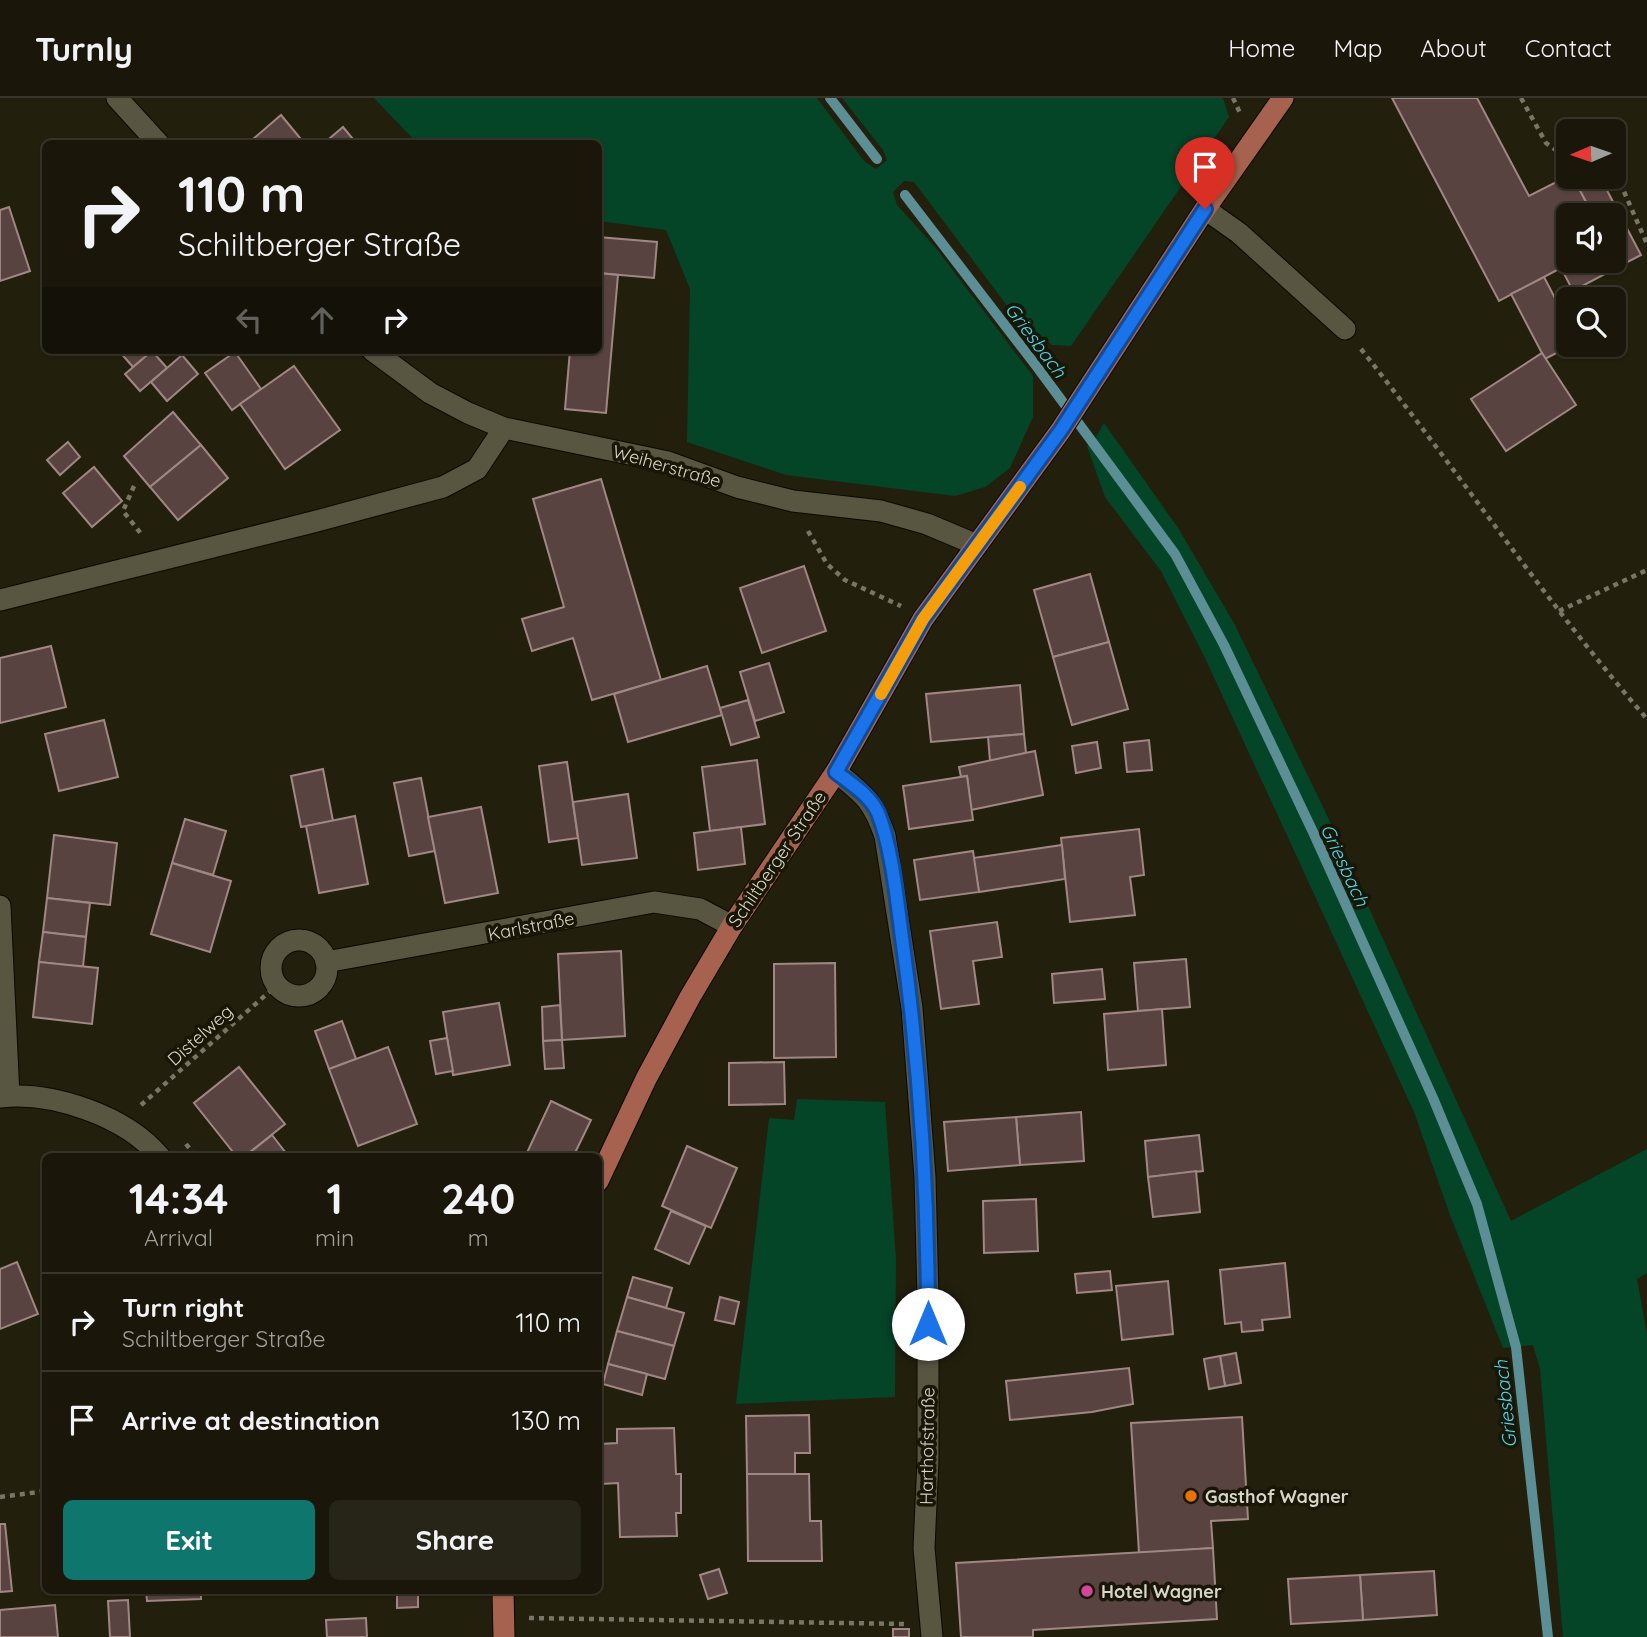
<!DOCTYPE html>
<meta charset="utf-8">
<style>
:root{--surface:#1a170a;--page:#272418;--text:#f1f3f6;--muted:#9f9f9c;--line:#38362b;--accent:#0f766e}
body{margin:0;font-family:Quicksand,sans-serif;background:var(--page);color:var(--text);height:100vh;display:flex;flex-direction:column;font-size:26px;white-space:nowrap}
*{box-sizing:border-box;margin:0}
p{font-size:23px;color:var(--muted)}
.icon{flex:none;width:38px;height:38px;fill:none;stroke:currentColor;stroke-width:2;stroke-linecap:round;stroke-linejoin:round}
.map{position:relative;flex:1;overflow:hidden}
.sheet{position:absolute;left:42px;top:1055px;width:560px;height:441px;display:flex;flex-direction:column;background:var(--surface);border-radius:10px;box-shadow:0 2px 5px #0004,0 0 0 2px var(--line)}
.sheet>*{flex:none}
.hud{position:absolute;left:42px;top:42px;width:560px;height:214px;border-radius:10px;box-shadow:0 2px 5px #0004,0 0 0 2px var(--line);background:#1a170a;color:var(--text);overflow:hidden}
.needle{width:46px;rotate:268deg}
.buttons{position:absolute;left:1556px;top:21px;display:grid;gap:14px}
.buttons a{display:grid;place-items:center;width:70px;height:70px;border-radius:10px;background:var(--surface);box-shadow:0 2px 5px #0004,0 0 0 2px var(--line);font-size:35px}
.pin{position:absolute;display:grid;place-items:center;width:60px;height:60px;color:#fff;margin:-72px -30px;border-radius:50% 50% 50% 0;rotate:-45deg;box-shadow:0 0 7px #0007}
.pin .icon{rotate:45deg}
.me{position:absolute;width:77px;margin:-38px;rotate:0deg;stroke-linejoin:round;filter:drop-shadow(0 0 5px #0008)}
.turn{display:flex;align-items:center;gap:24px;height:147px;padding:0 21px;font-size:32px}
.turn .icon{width:91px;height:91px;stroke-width:2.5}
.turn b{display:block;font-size:49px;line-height:60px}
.lanes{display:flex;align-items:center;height:66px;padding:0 21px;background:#0003;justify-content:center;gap:35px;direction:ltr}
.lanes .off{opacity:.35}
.eta{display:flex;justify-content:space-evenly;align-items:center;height:119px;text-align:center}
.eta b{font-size:42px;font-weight:800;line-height:49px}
.button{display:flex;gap:14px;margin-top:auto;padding:14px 21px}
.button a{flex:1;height:80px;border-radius:10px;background:var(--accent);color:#fff;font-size:28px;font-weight:800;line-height:80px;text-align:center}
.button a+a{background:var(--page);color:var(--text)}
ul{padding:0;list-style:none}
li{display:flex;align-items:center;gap:21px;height:98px;padding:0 21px;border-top:2px solid var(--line)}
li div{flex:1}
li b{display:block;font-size:26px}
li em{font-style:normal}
header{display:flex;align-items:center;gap:42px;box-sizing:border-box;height:98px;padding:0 35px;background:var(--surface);border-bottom:2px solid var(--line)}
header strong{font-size:33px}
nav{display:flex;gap:38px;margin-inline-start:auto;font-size:24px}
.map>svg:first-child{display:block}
</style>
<header>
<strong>Turnly</strong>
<nav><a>Home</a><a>Map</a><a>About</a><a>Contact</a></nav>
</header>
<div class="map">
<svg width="1647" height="1539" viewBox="0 0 1647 1539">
<rect width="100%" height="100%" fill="#221f0d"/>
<g fill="#044528">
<polygon points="374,0 817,0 864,63 876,71 887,62 883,52 842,0 1223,0 1229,19 1071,248 1052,247 1011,213 914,84 904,83 893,94 897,107 936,150 1033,278 1033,319 1010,370 985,389 955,398 786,377 687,344 690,191 666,132 599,123 598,46 417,45"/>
<polygon points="1104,325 1178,430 1234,525 1324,711 1511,1123 1647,1051 1647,1175 1637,1181 1647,1236 1647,1539 1563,1539 1540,1271 1533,1247 1503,1250 1450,1117 1414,1014 1291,746 1205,560 1161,473 1105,399 1087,348 1096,339"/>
<polygon points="797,1001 885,1004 896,1161 895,1299 736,1306 769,1020 794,1022"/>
</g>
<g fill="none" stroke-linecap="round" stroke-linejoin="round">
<g stroke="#5b8f95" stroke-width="10">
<polyline points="830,0 877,61"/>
<polyline points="905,97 1037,269 1175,456 1224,547 1313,734 1433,1000 1477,1106 1516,1249 1548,1539"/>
</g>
</g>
<g fill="#594340" stroke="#a08784" stroke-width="2">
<polygon points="1392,0 1477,0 1529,98 1568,78 1573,79 1593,117 1568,117 1568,163 1574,163 1499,203"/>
<polygon points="281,17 305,46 255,46 252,42"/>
<polygon points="343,29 357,46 323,46"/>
<polygon points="1573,79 1600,79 1641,157 1620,168 1614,156 1614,117 1593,117"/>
<polygon points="9,109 30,173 0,183 0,112"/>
<polygon points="598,139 657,144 654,180 598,175"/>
<polygon points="1614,156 1620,168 1573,193 1561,170 1574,163 1614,163"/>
<polygon points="598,175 618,177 606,315 565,311 570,252 598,252"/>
<polygon points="1544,179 1568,225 1568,247 1572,247 1545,261 1511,196"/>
<polygon points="118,252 151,252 152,253 133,269"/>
<polygon points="152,253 167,270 140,293 125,276"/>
<polygon points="235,254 261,291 232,312 205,275"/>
<polygon points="1542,255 1576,307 1506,353 1471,301"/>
<polygon points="182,257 198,276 167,303 151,284"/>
<polygon points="294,268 340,332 285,371 240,306"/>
<polygon points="173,314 201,347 150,389 124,358"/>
<polygon points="68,344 80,359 60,377 47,362"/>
<polygon points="201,347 228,380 178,422 150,389"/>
<polygon points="94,369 122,403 92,429 63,395"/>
<polygon points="601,381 661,582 592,602 573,540 532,553 522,521 564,509 533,401"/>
<polygon points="804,468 826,533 762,555 740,490"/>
<polygon points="1090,476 1109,544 1053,559 1034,492"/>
<polygon points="1109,544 1128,611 1072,627 1053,559"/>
<polygon points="51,548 66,609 0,625 0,560"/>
<polygon points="769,565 784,614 755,623 740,574"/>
<polygon points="707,568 722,617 628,644 614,596"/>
<polygon points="1020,587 1024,636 931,644 926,596"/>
<polygon points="748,602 759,639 731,647 720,610"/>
<polygon points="104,622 118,679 59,693 45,636"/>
<polygon points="1024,636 1026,655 990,663 988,639"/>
<polygon points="1149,642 1152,672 1127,674 1124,645"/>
<polygon points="1097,644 1101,670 1076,675 1072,648"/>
<polygon points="1035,653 1043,697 971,712 967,678 961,679 959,669"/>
<polygon points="757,662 765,726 710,733 702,669"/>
<polygon points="567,664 578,740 549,744 539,668"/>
<polygon points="323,671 333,723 301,729 291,678"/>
<polygon points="967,678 973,722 909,731 903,688"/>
<polygon points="421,680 435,753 409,758 394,685"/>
<polygon points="628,696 637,760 582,767 573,704"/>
<polygon points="481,709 498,795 445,805 428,719"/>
<polygon points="355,718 368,786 319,795 306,728"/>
<polygon points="185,721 226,733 213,777 172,765"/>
<polygon points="741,729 745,766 698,772 694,735"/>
<polygon points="1139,731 1144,777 1130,779 1135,817 1070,824 1061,740"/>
<polygon points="54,737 117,745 110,807 47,800"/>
<polygon points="1062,747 1065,781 979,794 973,760"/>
<polygon points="973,753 979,794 920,802 914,762"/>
<polygon points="172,765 231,783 210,854 151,836"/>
<polygon points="47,800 90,805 86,839 43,834"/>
<polygon points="997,824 1002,859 973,863 979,906 941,911 930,833"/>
<polygon points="43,834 86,839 83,869 39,864"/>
<polygon points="621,853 625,938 562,942 558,856"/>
<polygon points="1186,861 1190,909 1138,913 1134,865"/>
<polygon points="39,864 98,870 92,926 33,919"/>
<polygon points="835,865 836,959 774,960 774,866"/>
<polygon points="1102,871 1105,901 1054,905 1052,876"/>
<polygon points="499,905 510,967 453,977 443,914"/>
<polygon points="560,907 562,942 543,943 542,909"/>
<polygon points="1162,911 1166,967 1108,972 1104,916"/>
<polygon points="342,923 356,961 329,971 315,933"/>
<polygon points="447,940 453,973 436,976 430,943"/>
<polygon points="562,942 564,970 545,971 543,943"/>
<polygon points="388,949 417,1026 358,1048 329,971"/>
<polygon points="784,964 785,1006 729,1007 729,965"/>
<polygon points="239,969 285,1026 244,1059 237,1059 194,1005"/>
<polygon points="551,1003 591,1022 573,1059 525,1059"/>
<polygon points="1081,1014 1084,1063 1020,1067 1016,1019"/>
<polygon points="1016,1019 1020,1067 948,1073 944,1024"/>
<polygon points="272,1037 289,1059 244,1059"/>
<polygon points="1199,1037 1203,1073 1148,1079 1145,1043"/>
<polygon points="687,1048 737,1070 711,1130 662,1108"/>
<polygon points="1196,1073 1200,1114 1153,1119 1148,1079"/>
<polygon points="1036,1101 1038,1153 984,1155 983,1103"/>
<polygon points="671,1113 706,1128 689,1166 655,1151"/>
<polygon points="17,1164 38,1216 0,1231 0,1171"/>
<polygon points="1285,1165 1290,1219 1262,1222 1263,1232 1242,1234 1241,1224 1225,1226 1220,1172"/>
<polygon points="1110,1173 1112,1192 1077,1195 1075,1176"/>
<polygon points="633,1179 672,1190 666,1210 627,1199"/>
<polygon points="1168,1183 1173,1236 1122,1242 1116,1188"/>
<polygon points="627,1199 684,1215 674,1248 617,1233"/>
<polygon points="720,1199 739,1204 734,1226 715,1222"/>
<polygon points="617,1233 674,1248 665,1281 608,1266"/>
<polygon points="1236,1255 1241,1285 1225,1288 1220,1258"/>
<polygon points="1220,1258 1225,1288 1209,1291 1204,1261"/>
<polygon points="608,1266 647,1276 642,1297 603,1286"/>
<polygon points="1129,1270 1133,1306 1092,1314 1010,1322 1006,1283"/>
<polygon points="809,1317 810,1355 795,1355 795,1376 747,1376 746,1318"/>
<polygon points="1242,1319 1248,1421 1211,1423 1213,1450 1139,1455 1131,1325"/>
<polygon points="674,1330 676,1376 681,1376 681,1415 676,1415 677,1438 620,1439 618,1385 601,1386 600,1346 617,1345 617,1331"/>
<polygon points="747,1376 809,1376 810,1423 821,1423 822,1463 748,1463"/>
<polygon points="0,1426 5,1426 12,1493 0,1494"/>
<polygon points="1213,1450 1217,1521 1033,1532 1033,1539 961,1539 956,1465"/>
<polygon points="719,1471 727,1495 708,1501 700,1477"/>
<polygon points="1434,1473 1437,1517 1363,1522 1360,1477"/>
<polygon points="1360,1477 1363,1522 1291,1526 1288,1481"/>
<polygon points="146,1493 201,1493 201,1501 147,1503"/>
<polygon points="397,1493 418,1493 418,1509 397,1510"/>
<polygon points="128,1502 130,1539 110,1539 108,1503"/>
<polygon points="55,1507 58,1539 0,1539 0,1512"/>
<polygon points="366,1520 367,1539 327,1539 326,1522"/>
<rect x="893" y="1531" width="16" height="8"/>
</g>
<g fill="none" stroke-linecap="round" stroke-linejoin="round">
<defs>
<g id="minor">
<polyline points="117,0 159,46"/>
<polyline points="1205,111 1239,135 1345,231"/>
<polyline points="372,252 430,295 468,315 504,330 668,364 737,389 793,403 881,413 927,426 977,447"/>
<polyline points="0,502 313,424 443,389 477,371 504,330"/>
<path d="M 836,674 C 865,697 873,703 885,738 L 912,910 L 925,1079 L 928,1201 L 928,1361 L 924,1450 L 932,1539"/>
<polyline points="0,808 9,998"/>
<circle cx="299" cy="870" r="28"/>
<polyline points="326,864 654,804 700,811 732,828"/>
<path d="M 0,999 C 52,993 126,1018 160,1059"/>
</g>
<g id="major">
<polyline points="598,1083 646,981 690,899 732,828 836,674 923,521 1061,332 1205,111 1283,0"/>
<polyline points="503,1493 504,1539"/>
</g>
</defs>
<use href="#minor" stroke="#0c0900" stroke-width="23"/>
<use href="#major" stroke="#0c0900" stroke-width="23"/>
<g stroke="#787666" stroke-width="4.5" stroke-dasharray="5 5" stroke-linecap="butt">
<polyline points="1233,0 1240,15"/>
<polyline points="1521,0 1546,45 1568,61"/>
<polyline points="1614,77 1618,80 1647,146"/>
<path d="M 1361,251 C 1458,373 1545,503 1647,621"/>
<polyline points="134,388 123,413 142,437"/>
<polyline points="808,433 827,466 845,482 901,508"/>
<polyline points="1559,513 1647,472"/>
<polyline points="141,1007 277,887"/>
<polyline points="186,1046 196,1059"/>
<polyline points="0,1399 46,1393"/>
<polyline points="529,1520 905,1526"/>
</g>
<use href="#minor" stroke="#585541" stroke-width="21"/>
<use href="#major" stroke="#a7624f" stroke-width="21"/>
</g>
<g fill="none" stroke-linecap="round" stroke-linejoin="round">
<defs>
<path id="route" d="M 928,1226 C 928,1097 920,968 902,840 C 897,802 892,750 878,715 C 870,697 851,686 836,674 L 923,521 L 1061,332 L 1205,111"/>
</defs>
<use href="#route" stroke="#114b97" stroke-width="18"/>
<use href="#route" stroke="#1a73e8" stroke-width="12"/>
<polyline stroke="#f59e0b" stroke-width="12" points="881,596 923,521 1020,389"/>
</g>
<circle fill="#e8710a" stroke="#191605" stroke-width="2.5" cx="1191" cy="1398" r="7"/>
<circle fill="#d1479c" stroke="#191605" stroke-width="2.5" cx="1087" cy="1493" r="7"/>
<g text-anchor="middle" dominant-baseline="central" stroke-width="7" stroke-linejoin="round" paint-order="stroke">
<g font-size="18" fill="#d7d5c9" stroke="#191605">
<text transform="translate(667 368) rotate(16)">Weiherstraße</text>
<text transform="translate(777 761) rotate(-56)">Schiltberger Straße</text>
<text transform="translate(531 828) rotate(-11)">Karlstraße</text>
<text transform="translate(200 937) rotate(-42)">Distelweg</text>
<text transform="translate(927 1348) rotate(-89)">Harthofstraße</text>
</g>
<g font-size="18" font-weight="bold" fill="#d7d5c9" stroke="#191605" text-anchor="start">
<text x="1205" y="1398">Gasthof Wagner</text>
<text x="1101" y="1493">Hotel Wagner</text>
</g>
<g font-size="19" font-style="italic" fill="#49d7f2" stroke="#191605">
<text transform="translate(1036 242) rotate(53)">Griesbach</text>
<text transform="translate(1345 767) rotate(65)">Griesbach</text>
<text transform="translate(1505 1306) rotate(-96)">Griesbach</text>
</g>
</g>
</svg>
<div class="buttons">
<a><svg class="needle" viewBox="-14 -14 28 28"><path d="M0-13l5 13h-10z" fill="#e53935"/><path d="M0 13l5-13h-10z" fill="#9f9f9c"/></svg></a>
<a><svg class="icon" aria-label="sound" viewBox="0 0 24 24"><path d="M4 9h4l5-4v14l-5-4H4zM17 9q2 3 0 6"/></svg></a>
<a><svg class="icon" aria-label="search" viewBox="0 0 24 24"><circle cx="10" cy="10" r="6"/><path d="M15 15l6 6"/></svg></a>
</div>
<div class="pin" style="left:1205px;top:111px;background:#d93025"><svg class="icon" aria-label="arrive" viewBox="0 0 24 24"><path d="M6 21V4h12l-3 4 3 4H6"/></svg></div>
<svg class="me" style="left:928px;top:1226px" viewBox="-20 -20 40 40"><circle r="19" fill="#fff"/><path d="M0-13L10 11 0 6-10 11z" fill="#1a73e8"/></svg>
<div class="hud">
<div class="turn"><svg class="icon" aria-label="right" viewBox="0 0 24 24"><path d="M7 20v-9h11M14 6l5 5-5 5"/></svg><div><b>110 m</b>Schiltberger Straße</div></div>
<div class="lanes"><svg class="icon off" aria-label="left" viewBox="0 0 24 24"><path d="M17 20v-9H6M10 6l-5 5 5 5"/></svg><svg class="icon off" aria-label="ahead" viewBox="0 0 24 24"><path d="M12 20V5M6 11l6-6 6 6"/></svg><svg class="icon" aria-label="right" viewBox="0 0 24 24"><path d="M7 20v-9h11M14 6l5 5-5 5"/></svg></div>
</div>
<section class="sheet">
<div class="eta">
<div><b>14:34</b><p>Arrival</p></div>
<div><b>1</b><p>min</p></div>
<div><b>240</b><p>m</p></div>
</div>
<ul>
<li><svg class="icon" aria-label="right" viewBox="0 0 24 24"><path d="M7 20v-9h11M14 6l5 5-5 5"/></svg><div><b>Turn right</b><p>Schiltberger Straße</p></div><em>110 m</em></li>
<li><svg class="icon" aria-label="arrive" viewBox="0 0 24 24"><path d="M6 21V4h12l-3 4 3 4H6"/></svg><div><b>Arrive at destination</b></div><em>130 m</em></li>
</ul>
<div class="button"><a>Exit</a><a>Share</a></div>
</section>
</div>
